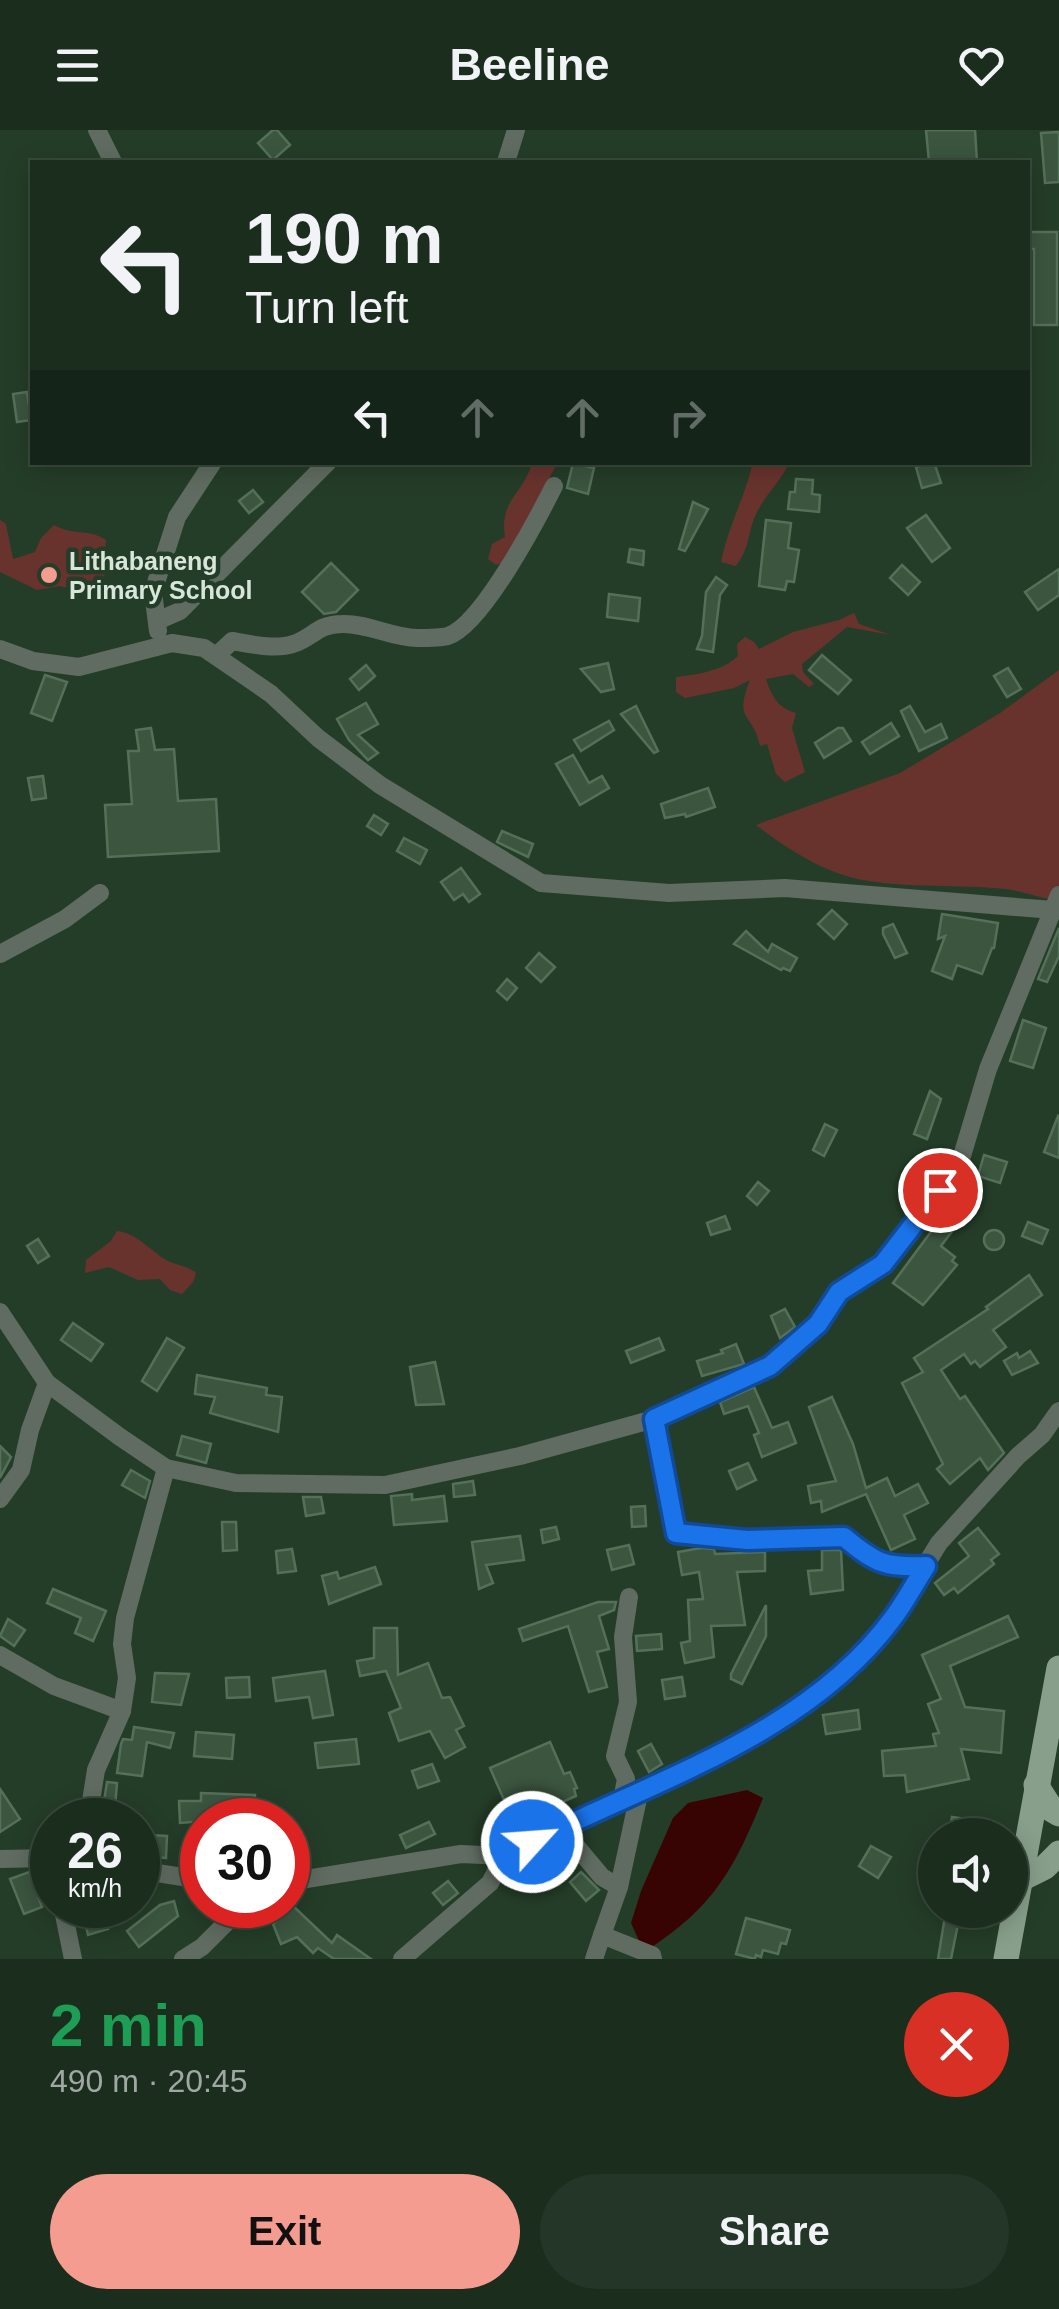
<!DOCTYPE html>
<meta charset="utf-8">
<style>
:root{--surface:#1b2e1e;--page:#243627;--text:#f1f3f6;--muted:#a0a8a4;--line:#394a3c;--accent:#f59c91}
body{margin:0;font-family:Helvetica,sans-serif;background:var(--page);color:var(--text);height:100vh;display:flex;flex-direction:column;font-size:38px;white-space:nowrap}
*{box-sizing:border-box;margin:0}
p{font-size:32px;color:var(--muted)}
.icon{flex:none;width:55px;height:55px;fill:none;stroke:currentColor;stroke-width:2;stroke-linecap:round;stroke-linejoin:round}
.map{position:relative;height:1829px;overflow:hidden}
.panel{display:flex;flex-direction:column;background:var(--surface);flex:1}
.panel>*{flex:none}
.guide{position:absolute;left:30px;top:30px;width:1000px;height:305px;border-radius:0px;box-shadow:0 5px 25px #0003,0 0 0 2px var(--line);background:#1b2e1e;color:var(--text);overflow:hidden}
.buttons{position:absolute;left:918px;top:1688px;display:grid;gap:20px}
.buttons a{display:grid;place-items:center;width:110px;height:110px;border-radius:50%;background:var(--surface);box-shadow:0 5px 25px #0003,0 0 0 2px var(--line);font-size:50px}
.speed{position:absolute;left:30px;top:1668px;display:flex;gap:20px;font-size:50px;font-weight:700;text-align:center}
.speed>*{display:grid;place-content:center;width:130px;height:130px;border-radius:50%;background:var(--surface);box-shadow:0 5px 25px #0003,0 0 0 2px var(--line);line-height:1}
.speed small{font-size:25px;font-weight:400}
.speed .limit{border:15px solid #d22;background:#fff;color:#111}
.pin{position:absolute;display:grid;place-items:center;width:85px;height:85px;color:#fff;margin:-42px;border:5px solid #fff;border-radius:50%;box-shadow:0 2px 10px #0007}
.me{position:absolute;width:110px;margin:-55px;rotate:64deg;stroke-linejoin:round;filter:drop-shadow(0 0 8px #0008)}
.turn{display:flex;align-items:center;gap:35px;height:210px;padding:0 50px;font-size:45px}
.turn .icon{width:130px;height:130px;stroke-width:2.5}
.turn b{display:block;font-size:70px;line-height:85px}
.lanes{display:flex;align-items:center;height:95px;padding:0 50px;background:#0003;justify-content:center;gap:50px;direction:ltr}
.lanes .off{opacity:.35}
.round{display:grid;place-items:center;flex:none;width:105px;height:105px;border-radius:52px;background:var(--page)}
.head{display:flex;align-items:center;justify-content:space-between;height:170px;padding:0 50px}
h1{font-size:60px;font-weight:800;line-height:75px;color:#1e9e55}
.button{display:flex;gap:20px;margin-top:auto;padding:20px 50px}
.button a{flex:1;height:115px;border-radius:60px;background:var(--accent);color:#111;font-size:40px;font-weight:800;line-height:115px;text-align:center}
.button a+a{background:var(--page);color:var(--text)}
header{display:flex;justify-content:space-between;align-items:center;height:130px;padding:0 50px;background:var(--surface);font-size:45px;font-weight:800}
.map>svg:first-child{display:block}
</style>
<header><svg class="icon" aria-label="menu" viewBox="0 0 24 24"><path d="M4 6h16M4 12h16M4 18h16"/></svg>Beeline<svg class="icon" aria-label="heart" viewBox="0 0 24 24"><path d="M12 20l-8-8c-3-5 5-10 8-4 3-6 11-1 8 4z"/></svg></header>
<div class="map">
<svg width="1059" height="1829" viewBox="0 0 1059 1829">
<rect width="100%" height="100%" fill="#243d28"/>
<g fill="#69332d">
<path d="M 753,332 L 789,333 C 781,351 766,364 757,382 C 747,402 751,416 736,436 L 721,432 C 728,397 745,367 753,332 Z"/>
<path d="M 532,333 L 558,333 L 550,346 L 550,363 L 514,430 L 496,435 L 488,429 L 492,414 L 505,407 C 499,370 523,365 532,333 Z"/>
<path d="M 0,390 L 6,394 L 13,429 L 35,422 L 41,408 L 54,395 C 76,407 85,397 106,410 L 104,454 L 84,462 L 60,456 L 37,460 L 0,442 Z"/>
<path d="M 854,483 L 859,494 L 891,505 L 847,497 L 802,534 L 803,542 L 814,554 L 809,557 L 793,544 L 766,549 C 772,567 778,578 796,583 L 792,598 L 805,642 L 785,652 L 776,644 L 767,614 L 760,616 C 753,581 733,593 750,550 L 734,558 L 685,568 L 676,562 L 676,547 C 697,545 724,540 738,526 L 737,514 L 745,507 L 754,512 L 759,519 L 793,502 L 839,490 Z"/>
<path d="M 1059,540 L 1059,770 C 1040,769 1024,761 1006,759 C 957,754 907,759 858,749 C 821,741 786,718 756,695 L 900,643 L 1000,583 Z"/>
<path d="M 117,1101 C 135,1102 151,1121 166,1130 C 177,1136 187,1135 196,1143 L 193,1152 L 182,1164 L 170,1160 L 160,1149 L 138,1150 L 109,1137 L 85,1143 L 86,1130 L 111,1111 Z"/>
</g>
<path fill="#380303" d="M 747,1660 L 763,1668 C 736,1735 715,1775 653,1816 L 640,1813 L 631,1793 L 641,1761 L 673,1688 L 688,1673 Z"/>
<g fill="#3b553f" stroke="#557059" stroke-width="2.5">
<polygon points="273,0 277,0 290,15 273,30 258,13"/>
<polygon points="926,0 975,0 977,32 929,32"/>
<polygon points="1059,2 1059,52 1045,53 1041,3"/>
<polygon points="1028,102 1057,102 1057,195 1034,195 1034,119 1028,119"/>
<polygon points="27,262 31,290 17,292 13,264"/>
<polygon points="934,332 941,353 922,358 916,337"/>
<polygon points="573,333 594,338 588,364 567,358"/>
<polygon points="796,349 813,350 812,364 820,365 819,382 788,379 790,362 795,362"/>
<polygon points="253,360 263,372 249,383 239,371"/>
<polygon points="693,372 708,379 685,421 679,419"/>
<polygon points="926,385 950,418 932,432 907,398"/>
<polygon points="766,390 791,393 788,418 799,420 794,452 787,451 785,460 759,456"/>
<polygon points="630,419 644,421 643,435 628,432"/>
<polygon points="331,433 358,460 336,482 324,484 302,462"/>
<polygon points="902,435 920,452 908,465 890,448"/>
<polygon points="1059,439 1059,465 1038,480 1025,462"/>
<polygon points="716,447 727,455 720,465 713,522 697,519 702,506 706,462"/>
<polygon points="609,464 640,468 638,491 607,487"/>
<polygon points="822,525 851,550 838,564 809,540"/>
<polygon points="608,533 614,559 601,562 581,539"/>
<polygon points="366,535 375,546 359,560 350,549"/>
<polygon points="1008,538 1021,559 1007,567 994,546"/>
<polygon points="45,545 67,552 52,591 31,583"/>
<polygon points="366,573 378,594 358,605 378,623 368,630 349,610 337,589"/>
<polygon points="636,576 658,621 654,623 621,584"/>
<polygon points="910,576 925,602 941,594 947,608 919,621 901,581"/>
<polygon points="609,591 614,600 581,621 574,610"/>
<polygon points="891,593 899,606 870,624 862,612"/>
<polygon points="151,598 155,620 174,619 178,671 216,669 219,721 108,727 105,675 132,674 128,621 139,621 136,600"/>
<polygon points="838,598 843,598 851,611 824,628 815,613"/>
<polygon points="573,625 589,653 602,646 609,658 580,675 556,634"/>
<polygon points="43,646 46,668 32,670 28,648"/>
<polygon points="708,658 715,677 686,687 685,684 665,688 661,674"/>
<polygon points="374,685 388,694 381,705 367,696"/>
<polygon points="502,701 533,714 528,727 497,712"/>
<polygon points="404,708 427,720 420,734 397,721"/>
<polygon points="461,738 480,764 469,772 463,764 454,770 441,752"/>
<polygon points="832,780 847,794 834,809 818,794"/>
<polygon points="942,784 998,793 994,818 992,818 982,844 957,835 952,849 932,841 945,806 938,809"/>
<polygon points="893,794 907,823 895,828 883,804 883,798"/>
<polygon points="1059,798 1059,826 1047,852 1038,849"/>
<polygon points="746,801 768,822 772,814 797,828 790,841 783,838 781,840 734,814"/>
<polygon points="539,823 555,837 541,852 526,838"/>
<polygon points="507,849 517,858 507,870 497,861"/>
<polygon points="1023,890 1046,898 1033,938 1010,931"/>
<polygon points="930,961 941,969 927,1009 914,1004"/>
<polygon points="1058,986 1059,987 1059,1028 1044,1022"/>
<polygon points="825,994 837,1000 824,1026 813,1020"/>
<polygon points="984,1025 1007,1032 1000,1053 978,1046"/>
<polygon points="758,1052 769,1061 757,1075 747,1066"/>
<polygon points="725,1086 730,1099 711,1105 707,1093"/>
<polygon points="942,1087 956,1096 941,1116 955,1127 952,1131 957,1135 923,1175 893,1153"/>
<polygon points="1028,1092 1048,1100 1042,1114 1022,1106"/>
<circle cx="994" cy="1110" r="10"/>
<polygon points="38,1109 49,1126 38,1133 27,1116"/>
<polygon points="1029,1145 1042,1165 993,1200 1006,1217 980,1237 975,1231 971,1234 964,1224 941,1240 960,1269 965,1266 1004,1323 988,1340 980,1328 950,1354 937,1339 943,1334 902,1253 923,1242 914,1228 988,1179 986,1177"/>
<polygon points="785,1179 795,1197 780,1208 771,1186"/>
<polygon points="73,1193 103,1214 91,1231 61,1210"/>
<polygon points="167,1208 184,1218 157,1261 142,1251"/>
<polygon points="659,1208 664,1220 631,1233 626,1221"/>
<polygon points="736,1214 744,1234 702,1246 697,1231 723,1223 721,1220"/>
<polygon points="1030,1221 1038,1233 1012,1245 1004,1231 1017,1223 1019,1228"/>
<polygon points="435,1232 444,1274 416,1275 410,1237"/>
<polygon points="197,1245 267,1258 266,1265 282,1267 278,1302 210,1283 215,1267 195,1264"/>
<polygon points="754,1257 772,1298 788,1292 796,1313 762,1327 754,1305 759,1303 748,1276 724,1284 720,1272"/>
<polygon points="832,1267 853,1314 866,1358 887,1348 895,1366 918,1354 928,1373 904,1385 915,1409 891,1420 866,1364 822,1382 821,1371 811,1373 808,1356 836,1351 809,1277"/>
<polygon points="182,1306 211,1314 206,1333 177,1325"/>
<polygon points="0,1316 11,1327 0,1348"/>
<polygon points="748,1333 756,1350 737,1359 729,1341"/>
<polygon points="131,1340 150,1351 145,1368 122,1355"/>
<polygon points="473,1351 475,1365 454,1367 453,1354"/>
<polygon points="412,1364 412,1370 444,1366 447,1391 394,1395 391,1366"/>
<polygon points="303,1367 321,1367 324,1383 306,1386"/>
<polygon points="645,1376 646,1396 632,1397 631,1377"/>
<polygon points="222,1392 236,1392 237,1420 223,1421"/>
<polygon points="556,1397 559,1409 543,1413 541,1400"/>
<polygon points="978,1398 999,1424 991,1430 994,1434 958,1463 954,1458 944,1465 935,1453 969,1426 959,1413"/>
<polygon points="520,1406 524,1430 486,1435 493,1453 479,1459 472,1412"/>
<polygon points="629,1415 634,1434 612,1440 607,1420"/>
<polygon points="701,1418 714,1419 715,1424 765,1422 765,1441 737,1442 745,1495 711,1496 714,1527 685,1533 681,1513 690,1511 688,1470 703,1469 699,1442 682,1445 678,1422"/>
<polygon points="292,1419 296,1441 278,1443 276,1421"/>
<polygon points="822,1420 841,1420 843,1460 811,1464 808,1441 822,1440"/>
<polygon points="375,1437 381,1454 329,1474 322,1446 337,1442 339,1449"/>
<polygon points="53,1459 106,1481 93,1511 75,1503 81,1488 47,1473"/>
<polygon points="598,1472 616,1472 614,1480 599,1486 609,1519 597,1522 607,1557 589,1562 568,1496 523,1511 519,1499"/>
<polygon points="766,1475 766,1506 742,1554 731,1549 731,1544"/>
<polygon points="1008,1486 1018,1507 950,1536 965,1577 1004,1581 1001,1623 961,1619 969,1649 907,1662 905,1645 884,1646 882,1621 936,1616 933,1604 939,1603 928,1574 941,1569 922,1525"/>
<polygon points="8,1489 25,1500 14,1516 0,1506"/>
<polygon points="374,1498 397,1498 398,1545 428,1533 442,1568 450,1567 464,1596 456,1600 465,1617 445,1628 430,1601 399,1611 389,1583 401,1578 386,1541 360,1546 357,1531 374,1528"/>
<polygon points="661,1504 662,1519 637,1521 636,1506"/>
<polygon points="325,1541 333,1585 313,1588 309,1567 276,1571 273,1548"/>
<polygon points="155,1543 189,1544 181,1575 152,1572"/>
<polygon points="249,1547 250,1567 227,1568 226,1548"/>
<polygon points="682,1547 685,1566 665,1569 662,1550"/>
<polygon points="858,1580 860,1599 826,1604 823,1585"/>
<polygon points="134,1597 174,1603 170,1618 147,1612 142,1646 117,1643 121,1614 123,1609 132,1610"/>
<polygon points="196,1602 234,1605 232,1629 194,1626"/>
<polygon points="356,1609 359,1634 318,1638 315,1613"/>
<polygon points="550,1612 564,1644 570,1642 577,1658 574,1659 576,1666 517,1692 515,1686 512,1688 490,1638"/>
<polygon points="651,1614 662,1634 649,1642 638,1621"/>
<polygon points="432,1634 439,1651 418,1658 412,1641"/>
<polygon points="107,1652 117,1653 114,1690 101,1690"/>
<polygon points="0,1659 20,1689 0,1702"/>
<polygon points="201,1663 255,1665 254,1687 218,1686 218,1690 180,1693 179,1671 201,1671"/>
<polygon points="952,1687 966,1689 963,1705 949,1705"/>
<polygon points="429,1692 435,1704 406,1718 400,1705"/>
<polygon points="148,1705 167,1706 166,1728 146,1726"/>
<polygon points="871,1716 891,1727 878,1748 859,1736"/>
<polygon points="556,1717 570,1744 536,1762 521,1735"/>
<polygon points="29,1742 42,1777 24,1784 10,1749"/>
<polygon points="581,1742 599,1760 586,1771 570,1752"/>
<polygon points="448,1751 458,1763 443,1775 433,1763"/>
<polygon points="174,1771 178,1786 139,1817 127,1801 160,1775"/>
<polygon points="81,1775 102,1775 108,1799 88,1805"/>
<polygon points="292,1775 332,1813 337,1805 371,1829 334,1829 318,1818 313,1823 297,1807 281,1814 273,1794"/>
<polygon points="946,1780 959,1780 958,1794 951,1829 938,1829"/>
<polygon points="746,1788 790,1800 786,1814 781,1813 778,1824 763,1820 761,1827 756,1825 755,1829 736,1824"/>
</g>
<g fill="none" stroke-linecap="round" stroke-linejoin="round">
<g stroke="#606c61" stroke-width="18">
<polyline points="97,0 113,32"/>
<polyline points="506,32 516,0"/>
<polyline points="157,491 180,481 328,332"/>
<polyline points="158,501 153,462 177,387 213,332"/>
<polyline points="0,519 33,531 79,537 172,513 204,518 271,564 318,608 380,655 541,753 669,763 785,758 1053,780"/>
<path d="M 216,526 L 232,511 C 250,514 275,520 293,514 C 313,508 317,494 342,494 C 367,493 392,508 417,508 C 426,508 440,508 448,506 C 482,495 538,388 554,356"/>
<polyline points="0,824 65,789 100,763"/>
<polyline points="0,1182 47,1253 120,1307 166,1338 236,1353 385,1355 520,1326 654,1289 770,1236 817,1194 839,1162 883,1134 959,1036 988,939 1059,765"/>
<path d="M 654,1289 L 667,1369 L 677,1403 L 747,1410 L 844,1407 C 875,1433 885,1438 925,1436"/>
<polyline points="0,1369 21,1340 30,1300 47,1253"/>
<polyline points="0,1525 54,1556 122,1581"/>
<polyline points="622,1670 626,1649 615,1626 628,1572 623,1507 629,1467"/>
<polyline points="88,1690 96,1640 122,1581 127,1548 122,1514 125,1488 166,1338"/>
<polyline points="561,1698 602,1747 619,1757"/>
<polyline points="0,1729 52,1728"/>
<polyline points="138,1740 202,1750"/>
<polyline points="288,1752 461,1724 504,1726 688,1641 805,1574 869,1516 893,1488 939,1413 1018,1326 1042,1305 1059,1281"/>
<polyline points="62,1775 73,1829"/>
<polyline points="602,1805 619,1757 639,1664"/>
<polyline points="183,1829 202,1817 244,1775"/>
<polyline points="402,1829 490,1753 504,1726"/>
<polyline points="594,1829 602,1805 652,1825 653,1829"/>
</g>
<g stroke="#88a08b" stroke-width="25">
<polyline points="1036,1655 1052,1680 1059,1684"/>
<polyline points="1019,1750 1045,1737 1059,1723"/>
<polyline points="1006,1829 1059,1538"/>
</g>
</g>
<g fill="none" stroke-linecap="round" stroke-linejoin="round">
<defs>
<path id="route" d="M 532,1712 C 655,1650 808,1604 893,1488 C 905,1472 915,1453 926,1436 C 885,1438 875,1433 844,1407 L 747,1410 L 676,1403 L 654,1289 L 770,1236 L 818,1194 L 839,1162 L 883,1134 L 940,1060"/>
</defs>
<use href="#route" stroke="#114b97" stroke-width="25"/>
<use href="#route" stroke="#1a73e8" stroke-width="18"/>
</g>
<circle fill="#f59c91" stroke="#243d28" stroke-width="4" cx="49" cy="445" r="10"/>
<g text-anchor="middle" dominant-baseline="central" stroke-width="9" stroke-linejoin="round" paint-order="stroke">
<g font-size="25" font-weight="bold" fill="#d7e6d8" stroke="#243d28" text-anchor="start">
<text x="69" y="431">Lithabaneng<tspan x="69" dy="29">Primary School</tspan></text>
</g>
</g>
</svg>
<div class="buttons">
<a><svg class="icon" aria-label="sound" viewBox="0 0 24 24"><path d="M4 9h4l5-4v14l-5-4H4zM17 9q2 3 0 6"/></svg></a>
</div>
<div class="speed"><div>26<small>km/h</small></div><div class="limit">30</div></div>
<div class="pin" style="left:940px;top:1060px;background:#d93025"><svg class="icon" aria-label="arrive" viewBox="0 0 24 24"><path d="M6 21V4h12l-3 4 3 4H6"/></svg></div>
<svg class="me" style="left:532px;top:1712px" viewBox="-20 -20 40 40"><circle r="17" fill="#1a73e8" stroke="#fff" stroke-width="3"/><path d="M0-11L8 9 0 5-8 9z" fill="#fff"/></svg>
<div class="guide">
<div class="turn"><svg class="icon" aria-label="left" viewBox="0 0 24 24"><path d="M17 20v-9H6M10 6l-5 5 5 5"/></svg><div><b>190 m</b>Turn left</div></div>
<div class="lanes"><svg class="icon" aria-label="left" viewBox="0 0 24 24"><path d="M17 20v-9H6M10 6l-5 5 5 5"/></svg><svg class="icon off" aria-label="ahead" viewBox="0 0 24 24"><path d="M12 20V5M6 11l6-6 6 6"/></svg><svg class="icon off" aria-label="ahead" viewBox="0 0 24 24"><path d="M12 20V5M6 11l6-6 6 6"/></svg><svg class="icon off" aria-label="right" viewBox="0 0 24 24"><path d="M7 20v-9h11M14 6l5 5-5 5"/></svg></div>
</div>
</div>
<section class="panel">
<div class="head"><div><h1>2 min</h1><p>490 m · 20:45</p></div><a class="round" style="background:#d93025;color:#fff"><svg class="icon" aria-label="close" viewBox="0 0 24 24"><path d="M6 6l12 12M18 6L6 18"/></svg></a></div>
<div class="button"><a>Exit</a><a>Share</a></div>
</section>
